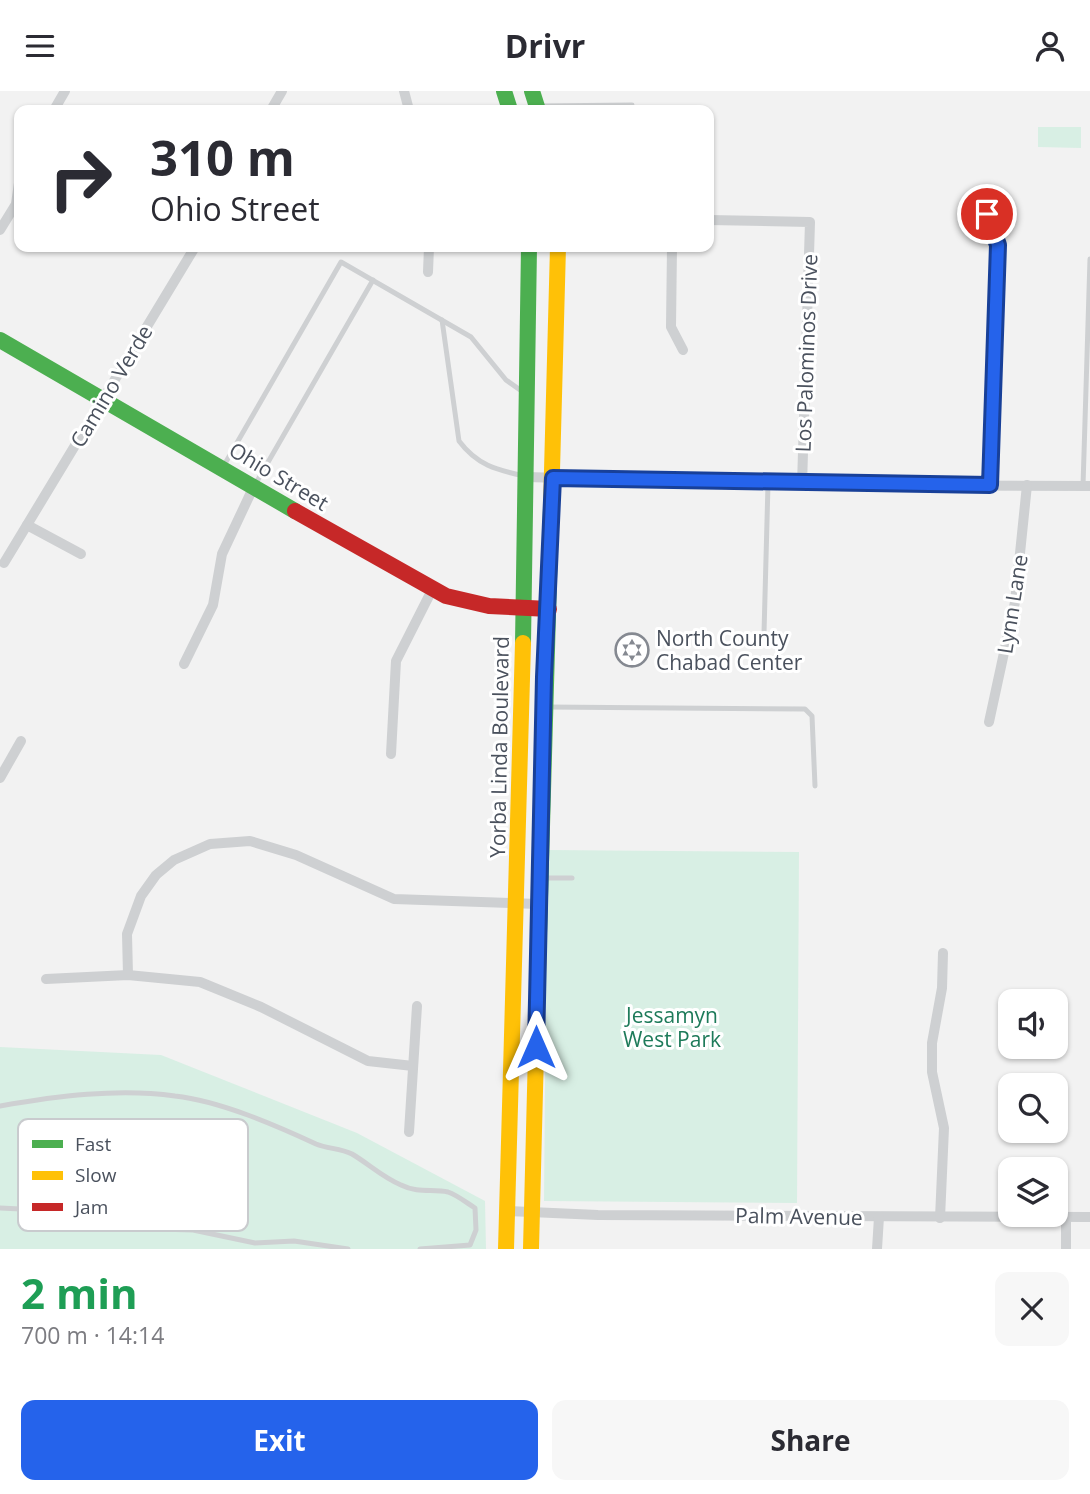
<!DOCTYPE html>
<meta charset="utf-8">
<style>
:root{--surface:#fff;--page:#f7f7f7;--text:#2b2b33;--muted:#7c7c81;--accent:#2563eb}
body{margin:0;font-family:"Open Sans",sans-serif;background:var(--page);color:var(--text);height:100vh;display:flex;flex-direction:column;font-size:26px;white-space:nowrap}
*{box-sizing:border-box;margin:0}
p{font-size:23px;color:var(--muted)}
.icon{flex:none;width:38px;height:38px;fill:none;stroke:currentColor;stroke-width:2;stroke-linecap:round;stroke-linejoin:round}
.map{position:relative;height:1158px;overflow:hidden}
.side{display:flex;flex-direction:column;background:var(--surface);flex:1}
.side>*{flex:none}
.hud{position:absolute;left:14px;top:14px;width:700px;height:147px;border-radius:14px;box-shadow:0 2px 5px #0004;background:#fff;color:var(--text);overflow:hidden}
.controls{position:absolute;left:998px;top:898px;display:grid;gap:14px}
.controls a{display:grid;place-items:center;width:70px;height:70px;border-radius:14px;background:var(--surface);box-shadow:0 2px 5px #0004;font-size:35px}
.pin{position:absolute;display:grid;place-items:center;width:60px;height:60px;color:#fff;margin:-30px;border:4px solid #fff;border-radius:50%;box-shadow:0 2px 7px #0007}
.me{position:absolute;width:77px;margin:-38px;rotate:0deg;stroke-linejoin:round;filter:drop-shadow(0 0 5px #0008)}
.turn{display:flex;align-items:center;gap:24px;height:147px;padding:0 21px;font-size:32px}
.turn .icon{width:91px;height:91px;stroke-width:2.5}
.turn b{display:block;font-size:49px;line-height:60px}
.round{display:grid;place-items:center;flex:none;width:74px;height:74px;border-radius:14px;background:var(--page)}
.headline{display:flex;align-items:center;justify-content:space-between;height:119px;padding:0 21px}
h1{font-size:42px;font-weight:700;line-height:52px;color:#1e9e55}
.primary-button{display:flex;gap:14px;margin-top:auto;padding:14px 21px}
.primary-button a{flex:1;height:80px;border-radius:14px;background:var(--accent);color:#fff;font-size:28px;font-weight:700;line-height:80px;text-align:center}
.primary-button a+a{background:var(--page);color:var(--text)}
header{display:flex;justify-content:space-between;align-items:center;height:91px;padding:0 21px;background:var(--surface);font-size:32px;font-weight:700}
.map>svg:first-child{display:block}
</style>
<header><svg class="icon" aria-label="menu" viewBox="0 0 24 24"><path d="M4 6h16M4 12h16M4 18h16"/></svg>Drivr<svg class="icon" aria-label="person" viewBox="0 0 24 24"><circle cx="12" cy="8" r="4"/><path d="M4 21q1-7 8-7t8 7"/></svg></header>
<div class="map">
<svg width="1090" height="1158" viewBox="0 0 1090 1158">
<rect width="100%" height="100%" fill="#f2f2f2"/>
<g fill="#d8efe4">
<polygon points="1038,36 1081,36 1081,57 1038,56"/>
<polygon points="547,759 799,761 797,1112 544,1110"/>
<polygon points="0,956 161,964 357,1042 485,1110 486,1158 0,1158"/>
</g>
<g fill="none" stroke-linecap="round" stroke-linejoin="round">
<g stroke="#ced0d2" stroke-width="5">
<polyline points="540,15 632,14"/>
<path d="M 442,229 L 459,350 C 477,374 496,379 525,385"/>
<polyline points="223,376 341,171 471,246 506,289 523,301"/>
<polyline points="256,392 373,189"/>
<polyline points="1083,395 1090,168"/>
<polyline points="764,542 768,393"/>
<polyline points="547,616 805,618 812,625 815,695"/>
<polyline points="543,787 572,787"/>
<path d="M 0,1015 C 56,1005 118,997 175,1005 C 220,1010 275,1034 316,1053 C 328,1058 340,1057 352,1063 C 369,1073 382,1086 401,1094 C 419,1103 434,1097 448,1101 C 457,1104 467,1112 475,1117 L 476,1139 L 470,1154 L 420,1158"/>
<polyline points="0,1117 103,1122 130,1127 158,1138 193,1139 255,1152 294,1150 348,1158"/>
</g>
<g stroke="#ced0d2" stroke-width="10">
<polyline points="404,0 409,19"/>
<polyline points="54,19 65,0"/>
<polyline points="271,19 282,0"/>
<polyline points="987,123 998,154 990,394"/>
<polyline points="709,129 810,131 802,394"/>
<polyline points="0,139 16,113 19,92"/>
<polyline points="672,156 671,236 683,259"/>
<polyline points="428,181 429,156"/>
<polyline points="527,386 802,394 1090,395"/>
<polyline points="27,434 81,463"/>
<polyline points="4,472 195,156"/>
<polyline points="184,573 213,514 222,463 254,395"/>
<polyline points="989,631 1015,511 1027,394"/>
<polyline points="391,663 396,570 432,499"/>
<polyline points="0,687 21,650"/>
<polyline points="128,884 127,843 141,805 156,784 174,769 210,753 250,750 296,764 394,808 539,813"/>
<polyline points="46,888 128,884 200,891 261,916 368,970 413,975"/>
<polyline points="409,1041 417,915"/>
<polyline points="508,1120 598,1124 1090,1126"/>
<polyline points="940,1127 944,1037 932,981 932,952 942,897 943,862"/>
<polyline points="877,1158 879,1126"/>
<polyline points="1066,1158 1066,1126"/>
</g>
<g stroke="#4caf50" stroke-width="16">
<polyline points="504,0 510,19"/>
<polyline points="532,0 538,19"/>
<polyline points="0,249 295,420"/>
<polyline points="523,552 529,156"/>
<polyline points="539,842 551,417"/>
</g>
<g stroke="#ffc107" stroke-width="16">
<polyline points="551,417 558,156"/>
<polyline points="506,1158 523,552"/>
<polyline points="531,1158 539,842"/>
</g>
<polyline stroke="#c62828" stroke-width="16" points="295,420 446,505 489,515 549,518"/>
</g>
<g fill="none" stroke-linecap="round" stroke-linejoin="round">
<defs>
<polyline id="route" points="536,956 544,586 553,387 990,394 998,154 987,123"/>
</defs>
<use href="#route" stroke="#184099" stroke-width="18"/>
<use href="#route" stroke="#2563eb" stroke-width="12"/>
</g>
<defs>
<symbol id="synagogue-ring" viewBox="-11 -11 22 22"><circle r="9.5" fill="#fff" stroke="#858991" stroke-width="1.5"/><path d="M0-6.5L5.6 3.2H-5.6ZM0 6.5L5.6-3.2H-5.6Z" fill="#858991"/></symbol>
</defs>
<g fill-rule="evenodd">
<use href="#synagogue-ring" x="613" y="540" width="38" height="38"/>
</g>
<g text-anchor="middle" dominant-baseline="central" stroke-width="6" stroke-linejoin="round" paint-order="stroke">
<g font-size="21" fill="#4a515d" stroke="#fff">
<text transform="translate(806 262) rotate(-88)">Los Palominos Drive</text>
<text transform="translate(111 295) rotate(-59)">Camino Verde</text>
<text transform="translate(279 385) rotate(31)">Ohio Street</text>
<text transform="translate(1012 513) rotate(-81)">Lynn Lane</text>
<text transform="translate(499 656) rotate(-89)">Yorba Linda Boulevard</text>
<text transform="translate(799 1125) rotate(1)">Palm Avenue</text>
</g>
<g font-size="21" fill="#4a515d" stroke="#fff" text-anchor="start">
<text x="656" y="547">North County<tspan x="656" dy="24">Chabad Center</tspan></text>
</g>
<g font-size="21" fill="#1e7b5a" stroke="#fff">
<text x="672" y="924">Jessamyn<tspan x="672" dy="24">West Park</tspan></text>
</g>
</g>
<rect x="18" y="1028" width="230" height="112" rx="10" fill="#fff" stroke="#c9cbce" stroke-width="2"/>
<rect x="32" y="1049" width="31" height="8" fill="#4caf50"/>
<rect x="32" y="1080" width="31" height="9" fill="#ffc107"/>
<rect x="32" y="1112" width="31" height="8" fill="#c62828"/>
<g font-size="19" fill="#4a515d">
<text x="75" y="1060">Fast</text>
<text x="75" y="1091">Slow</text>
<text x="75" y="1123">Jam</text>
</g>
</svg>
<div class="controls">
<a><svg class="icon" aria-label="sound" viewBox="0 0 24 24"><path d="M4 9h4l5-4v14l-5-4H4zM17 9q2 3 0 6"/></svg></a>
<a><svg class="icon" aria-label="search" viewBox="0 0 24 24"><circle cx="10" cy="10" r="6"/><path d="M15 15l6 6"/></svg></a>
<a><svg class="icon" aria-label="layers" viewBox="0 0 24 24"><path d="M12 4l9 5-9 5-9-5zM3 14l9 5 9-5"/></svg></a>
</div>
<div class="pin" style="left:987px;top:123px;background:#d93025"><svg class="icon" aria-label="arrive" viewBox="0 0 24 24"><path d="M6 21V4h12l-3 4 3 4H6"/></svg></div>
<svg class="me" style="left:536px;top:956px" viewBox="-20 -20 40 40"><path d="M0-17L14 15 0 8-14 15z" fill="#2563eb" stroke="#fff" stroke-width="4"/></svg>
<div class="hud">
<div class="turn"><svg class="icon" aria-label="right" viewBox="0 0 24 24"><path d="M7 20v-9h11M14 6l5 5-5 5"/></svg><div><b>310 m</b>Ohio Street</div></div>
</div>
</div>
<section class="side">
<div class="headline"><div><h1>2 min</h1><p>700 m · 14:14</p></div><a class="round"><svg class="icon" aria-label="close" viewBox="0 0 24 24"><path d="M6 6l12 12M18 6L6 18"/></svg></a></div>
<div class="primary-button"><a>Exit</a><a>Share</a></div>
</section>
